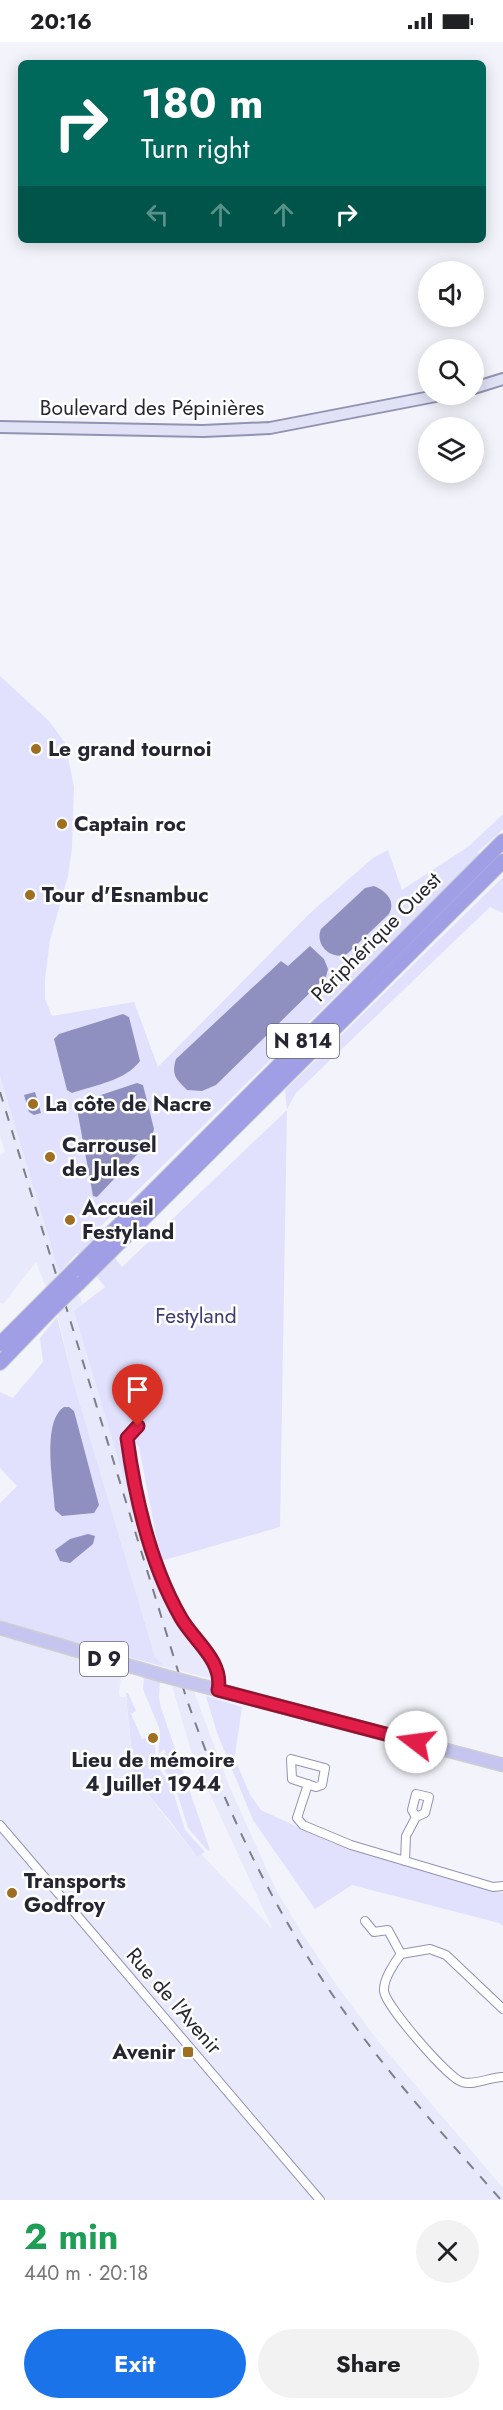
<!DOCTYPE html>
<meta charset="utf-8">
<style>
:root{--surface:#fff;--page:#f2f2f2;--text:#202124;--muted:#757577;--accent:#1a73e8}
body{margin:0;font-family:Jost,sans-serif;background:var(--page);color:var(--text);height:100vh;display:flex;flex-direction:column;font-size:22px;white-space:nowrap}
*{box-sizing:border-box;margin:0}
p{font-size:20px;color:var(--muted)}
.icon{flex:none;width:33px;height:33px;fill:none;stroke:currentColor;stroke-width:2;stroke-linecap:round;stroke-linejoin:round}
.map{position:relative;height:2158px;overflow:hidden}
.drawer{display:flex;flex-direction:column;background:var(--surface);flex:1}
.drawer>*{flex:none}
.guide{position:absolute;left:18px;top:18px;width:468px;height:183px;border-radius:9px;box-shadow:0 3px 15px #0003;background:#00695c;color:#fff;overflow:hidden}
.buttons{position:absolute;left:418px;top:219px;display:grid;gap:12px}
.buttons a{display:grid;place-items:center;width:66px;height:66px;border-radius:50%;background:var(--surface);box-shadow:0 3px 15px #0003;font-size:30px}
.pin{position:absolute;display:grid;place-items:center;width:51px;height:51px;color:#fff;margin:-62px -26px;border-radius:50% 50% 50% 0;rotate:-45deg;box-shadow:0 0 6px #0007}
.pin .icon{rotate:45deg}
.me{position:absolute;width:66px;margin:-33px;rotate:285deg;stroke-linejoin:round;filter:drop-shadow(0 0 4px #0008)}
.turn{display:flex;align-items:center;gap:21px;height:126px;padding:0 24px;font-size:27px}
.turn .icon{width:78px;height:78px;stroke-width:2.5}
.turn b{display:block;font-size:42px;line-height:51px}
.lanes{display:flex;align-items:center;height:57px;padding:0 24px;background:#0003;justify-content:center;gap:30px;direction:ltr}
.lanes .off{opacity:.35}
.round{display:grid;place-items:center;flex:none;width:63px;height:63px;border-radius:32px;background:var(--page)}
.head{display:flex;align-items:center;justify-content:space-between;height:102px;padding:0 24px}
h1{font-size:36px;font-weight:700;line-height:45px;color:#1e9e55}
.primary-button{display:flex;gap:12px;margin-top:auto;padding:12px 24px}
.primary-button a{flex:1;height:69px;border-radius:36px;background:var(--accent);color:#fff;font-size:24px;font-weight:700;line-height:69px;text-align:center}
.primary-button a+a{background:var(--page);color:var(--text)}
.status{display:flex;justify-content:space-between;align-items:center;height:42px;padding:0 30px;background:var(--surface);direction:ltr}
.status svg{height:16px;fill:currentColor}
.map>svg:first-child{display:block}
</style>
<div class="status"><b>20:16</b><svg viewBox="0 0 49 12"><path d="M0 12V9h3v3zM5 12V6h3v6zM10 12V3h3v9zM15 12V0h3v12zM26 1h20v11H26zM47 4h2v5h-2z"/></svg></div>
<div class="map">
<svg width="503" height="2158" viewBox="0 0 503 2158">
<rect width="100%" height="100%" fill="#f3f3fb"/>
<g fill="#e8e9fa">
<polygon points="0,1034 58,1227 81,1257 122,1392 150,1509 164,1553 180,1580 213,1626 209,1636 165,1625 155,1615 74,1342 58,1275 36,1220 3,1262 0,1261 0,1113 5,1110 0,1093"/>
<polygon points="0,1590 122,1629 119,1650 120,1655 126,1655 134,1735 196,1814 201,1812 273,1888 193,1715 172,1644 193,1647 230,1746 276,1848 302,1891 335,1941 378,1999 503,2146 503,2158 0,2158"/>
</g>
<g fill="#e1e1fe">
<polygon points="0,634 49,679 65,701 74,745 72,806 68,834 50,898 45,937 45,957 52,974 134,960 158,1025 309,872 374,815 388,808 402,848 469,804 503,772 503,787 478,810 479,813 95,1190 122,1225 287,1068 285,1048 503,835 503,871 490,865 296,1051 287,1067 280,1485 161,1519 139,1405 123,1385 130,1456 74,1269 105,1245 77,1211 60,1230 58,1227 0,1034"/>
<polygon points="57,1275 74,1342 155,1615 165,1625 0,1580 0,1461 17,1444 0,1426 0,1350 13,1356 43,1320 40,1296"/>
<polygon points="144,1634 160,1638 159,1656 161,1666 210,1808 208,1809 188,1786 175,1744 160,1721 168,1725 168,1722 159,1717 166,1710 164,1707 158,1713 160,1688 143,1647"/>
<polygon points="126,1651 128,1651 136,1669 131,1672 142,1697 146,1696 155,1701 156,1721 172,1746 185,1788 205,1810 197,1815 171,1780 134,1735"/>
<polygon points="206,1654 242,1665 235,1713 237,1722 250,1753 261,1768 332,1801 503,1851 503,1884 499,1881 352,1843 315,1867 253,1778 217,1691"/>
</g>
<g fill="#9090c0">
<path d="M 374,844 C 386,849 396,859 389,872 L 347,912 C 332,919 314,903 321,887 L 365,846 Z"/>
<path d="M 310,904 L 324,917 L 328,927 L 326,935 L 216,1043 L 202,1049 L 187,1048 C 176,1037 171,1033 176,1017 L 281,919 L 288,924 Z"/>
<path d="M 123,972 L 129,975 L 140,1019 C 125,1039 95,1043 72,1051 L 67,1048 L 54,997 L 59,992 Z"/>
<polygon points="137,1041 143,1043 154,1087 151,1098 97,1155 93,1154 77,1067 80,1060"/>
<polygon points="35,1050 41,1071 34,1073 29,1070 24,1053"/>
<path d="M 64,1365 L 69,1365 L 74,1369 L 99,1463 L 94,1471 L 62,1474 L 55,1468 C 54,1443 41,1380 64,1365 Z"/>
<polygon points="88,1492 95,1494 93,1502 70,1521 60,1519 55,1508 70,1497"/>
</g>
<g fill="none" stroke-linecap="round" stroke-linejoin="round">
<defs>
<g id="street">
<path d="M 138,1384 L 127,1396 C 135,1456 151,1523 181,1576 C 194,1599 223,1619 218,1648"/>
<polygon points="291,1717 325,1726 322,1743 316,1745 292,1737"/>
<polyline points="308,1742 297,1776 303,1783 351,1803 493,1845 503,1844"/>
<polyline points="0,1783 320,2158"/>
<polyline points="405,1819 406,1794 416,1775 412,1768 416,1752 429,1755 425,1771 416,1775"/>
<polyline points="365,1879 374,1890 388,1888 401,1912"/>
<path d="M 503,1967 L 446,1913 L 430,1907 L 401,1912 C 394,1921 383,1938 384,1949 C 385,1963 448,2036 462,2040 C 474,2044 490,2035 503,2035"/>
</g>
<g id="secondary">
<polyline points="474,346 503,337"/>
<polyline points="0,385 203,389 270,386 446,352"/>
</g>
<g id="primary">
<polyline points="0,1586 161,1633"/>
<polyline points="195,1642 503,1723"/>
</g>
<g id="highway">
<polyline points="73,1229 503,799"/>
<polyline points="78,1242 503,819"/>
<polyline points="0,1302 43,1259"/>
<polyline points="0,1321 52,1267"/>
</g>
</defs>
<use href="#street" stroke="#9292b3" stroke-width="10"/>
<use href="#secondary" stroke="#9292b3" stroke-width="14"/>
<use href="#primary" stroke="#cfcfd2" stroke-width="15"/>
<use href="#highway" stroke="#cfcfd2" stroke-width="16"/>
<use href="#street" stroke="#fff" stroke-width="8"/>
<use href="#secondary" stroke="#e2e2f7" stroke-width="10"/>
<use href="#primary" stroke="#c6c5ef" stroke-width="12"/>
<use href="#highway" stroke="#a09fe5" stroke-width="14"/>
<path stroke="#7e7e89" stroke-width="2" stroke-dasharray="10 10" stroke-linecap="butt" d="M 0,1050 L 186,1655 C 227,1773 282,1887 357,1987 C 401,2047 452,2102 501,2158"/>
<defs>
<polyline id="primary-bridge" points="161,1633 195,1642"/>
<g id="highway-bridge">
<polyline points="43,1259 73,1229"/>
<polyline points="52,1267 78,1242"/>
</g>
</defs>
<use href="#primary-bridge" stroke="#cfcfd2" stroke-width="15" stroke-linecap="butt"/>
<use href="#highway-bridge" stroke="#cfcfd2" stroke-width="16" stroke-linecap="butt"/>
<use href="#primary-bridge" stroke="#c6c5ef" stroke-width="12"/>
<use href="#highway-bridge" stroke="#a09fe5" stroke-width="14"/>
</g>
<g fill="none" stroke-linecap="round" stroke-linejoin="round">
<defs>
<path id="route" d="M 138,1384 L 127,1396 C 135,1455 151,1524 181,1576 C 194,1599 224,1619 218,1648 L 416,1700"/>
</defs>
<use href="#route" stroke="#92132f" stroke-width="15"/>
<use href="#route" stroke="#e11d48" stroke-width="10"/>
</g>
<g fill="#9e6e21" stroke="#fff" stroke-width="2">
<circle cx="36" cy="707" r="6"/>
<circle cx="62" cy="782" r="6"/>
<circle cx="30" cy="853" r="6"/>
<circle cx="33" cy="1062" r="6"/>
<circle cx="50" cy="1115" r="6"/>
<circle cx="70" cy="1178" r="6"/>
<circle cx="153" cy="1696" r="6"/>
<circle cx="12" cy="1851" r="6"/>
<rect x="182" y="2004" width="12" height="12" rx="3"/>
</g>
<g text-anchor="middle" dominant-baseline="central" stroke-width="5" stroke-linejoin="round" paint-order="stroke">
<g fill="#fff" stroke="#676770" stroke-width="1.5">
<rect x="267" y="982" width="72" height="34" rx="4.5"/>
<rect x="80" y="1600" width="48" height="34" rx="4.5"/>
</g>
<g font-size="20" font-weight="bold" fill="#262633">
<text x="303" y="999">N 814</text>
<text x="104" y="1617">D 9</text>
</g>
<g font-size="21" fill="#262633" stroke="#fff">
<text x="152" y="366">Boulevard des Pépinières</text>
<text transform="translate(376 895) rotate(-45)">Périphérique Ouest</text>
<text transform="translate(174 1959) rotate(49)">Rue de l'Avenir</text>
</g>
<g font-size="21" font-weight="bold" fill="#262633" stroke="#fff" text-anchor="start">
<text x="48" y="707">Le grand tournoi</text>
<text x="74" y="782">Captain roc</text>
<text x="42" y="853">Tour d'Esnambuc</text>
<text x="45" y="1062">La côte de Nacre</text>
<text x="62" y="1103">Carrousel<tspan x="62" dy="24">de Jules</tspan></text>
<text x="82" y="1166">Accueil<tspan x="82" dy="24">Festyland</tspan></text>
<text x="153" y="1718" text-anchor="middle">Lieu de mémoire<tspan x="153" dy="24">4 Juillet 1944</tspan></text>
<text x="24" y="1839">Transports<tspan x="24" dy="24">Godfroy</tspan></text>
<text x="176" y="2010" text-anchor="end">Avenir</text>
</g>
<g font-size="21" fill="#3e3a76" stroke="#fff">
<text x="196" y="1274">Festyland</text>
</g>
</g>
</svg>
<div class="buttons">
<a><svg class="icon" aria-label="sound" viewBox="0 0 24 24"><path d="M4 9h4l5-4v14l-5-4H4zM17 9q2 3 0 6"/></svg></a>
<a><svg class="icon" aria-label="search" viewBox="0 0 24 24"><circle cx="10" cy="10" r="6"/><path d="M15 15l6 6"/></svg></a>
<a><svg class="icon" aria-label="layers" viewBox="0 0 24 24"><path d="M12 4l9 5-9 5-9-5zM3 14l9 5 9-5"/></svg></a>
</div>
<div class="pin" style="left:138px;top:1384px;background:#d93025"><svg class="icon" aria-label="arrive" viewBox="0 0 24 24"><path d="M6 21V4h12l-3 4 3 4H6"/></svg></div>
<svg class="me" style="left:416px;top:1700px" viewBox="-20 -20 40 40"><circle r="19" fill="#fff"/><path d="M0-13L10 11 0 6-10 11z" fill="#e11d48"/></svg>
<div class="guide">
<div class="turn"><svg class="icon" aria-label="right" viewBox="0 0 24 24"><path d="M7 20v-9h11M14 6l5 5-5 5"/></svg><div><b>180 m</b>Turn right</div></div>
<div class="lanes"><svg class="icon off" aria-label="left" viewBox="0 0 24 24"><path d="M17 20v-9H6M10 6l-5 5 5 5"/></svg><svg class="icon off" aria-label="ahead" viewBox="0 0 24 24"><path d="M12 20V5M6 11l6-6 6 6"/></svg><svg class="icon off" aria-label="ahead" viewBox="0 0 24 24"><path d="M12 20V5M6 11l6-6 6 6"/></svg><svg class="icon" aria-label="right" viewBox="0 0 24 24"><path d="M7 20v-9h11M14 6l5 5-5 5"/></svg></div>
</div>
</div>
<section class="drawer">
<div class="head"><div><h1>2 min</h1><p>440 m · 20:18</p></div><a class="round"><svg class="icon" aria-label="close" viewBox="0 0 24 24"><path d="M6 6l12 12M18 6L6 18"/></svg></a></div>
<div class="primary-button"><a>Exit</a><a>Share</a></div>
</section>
